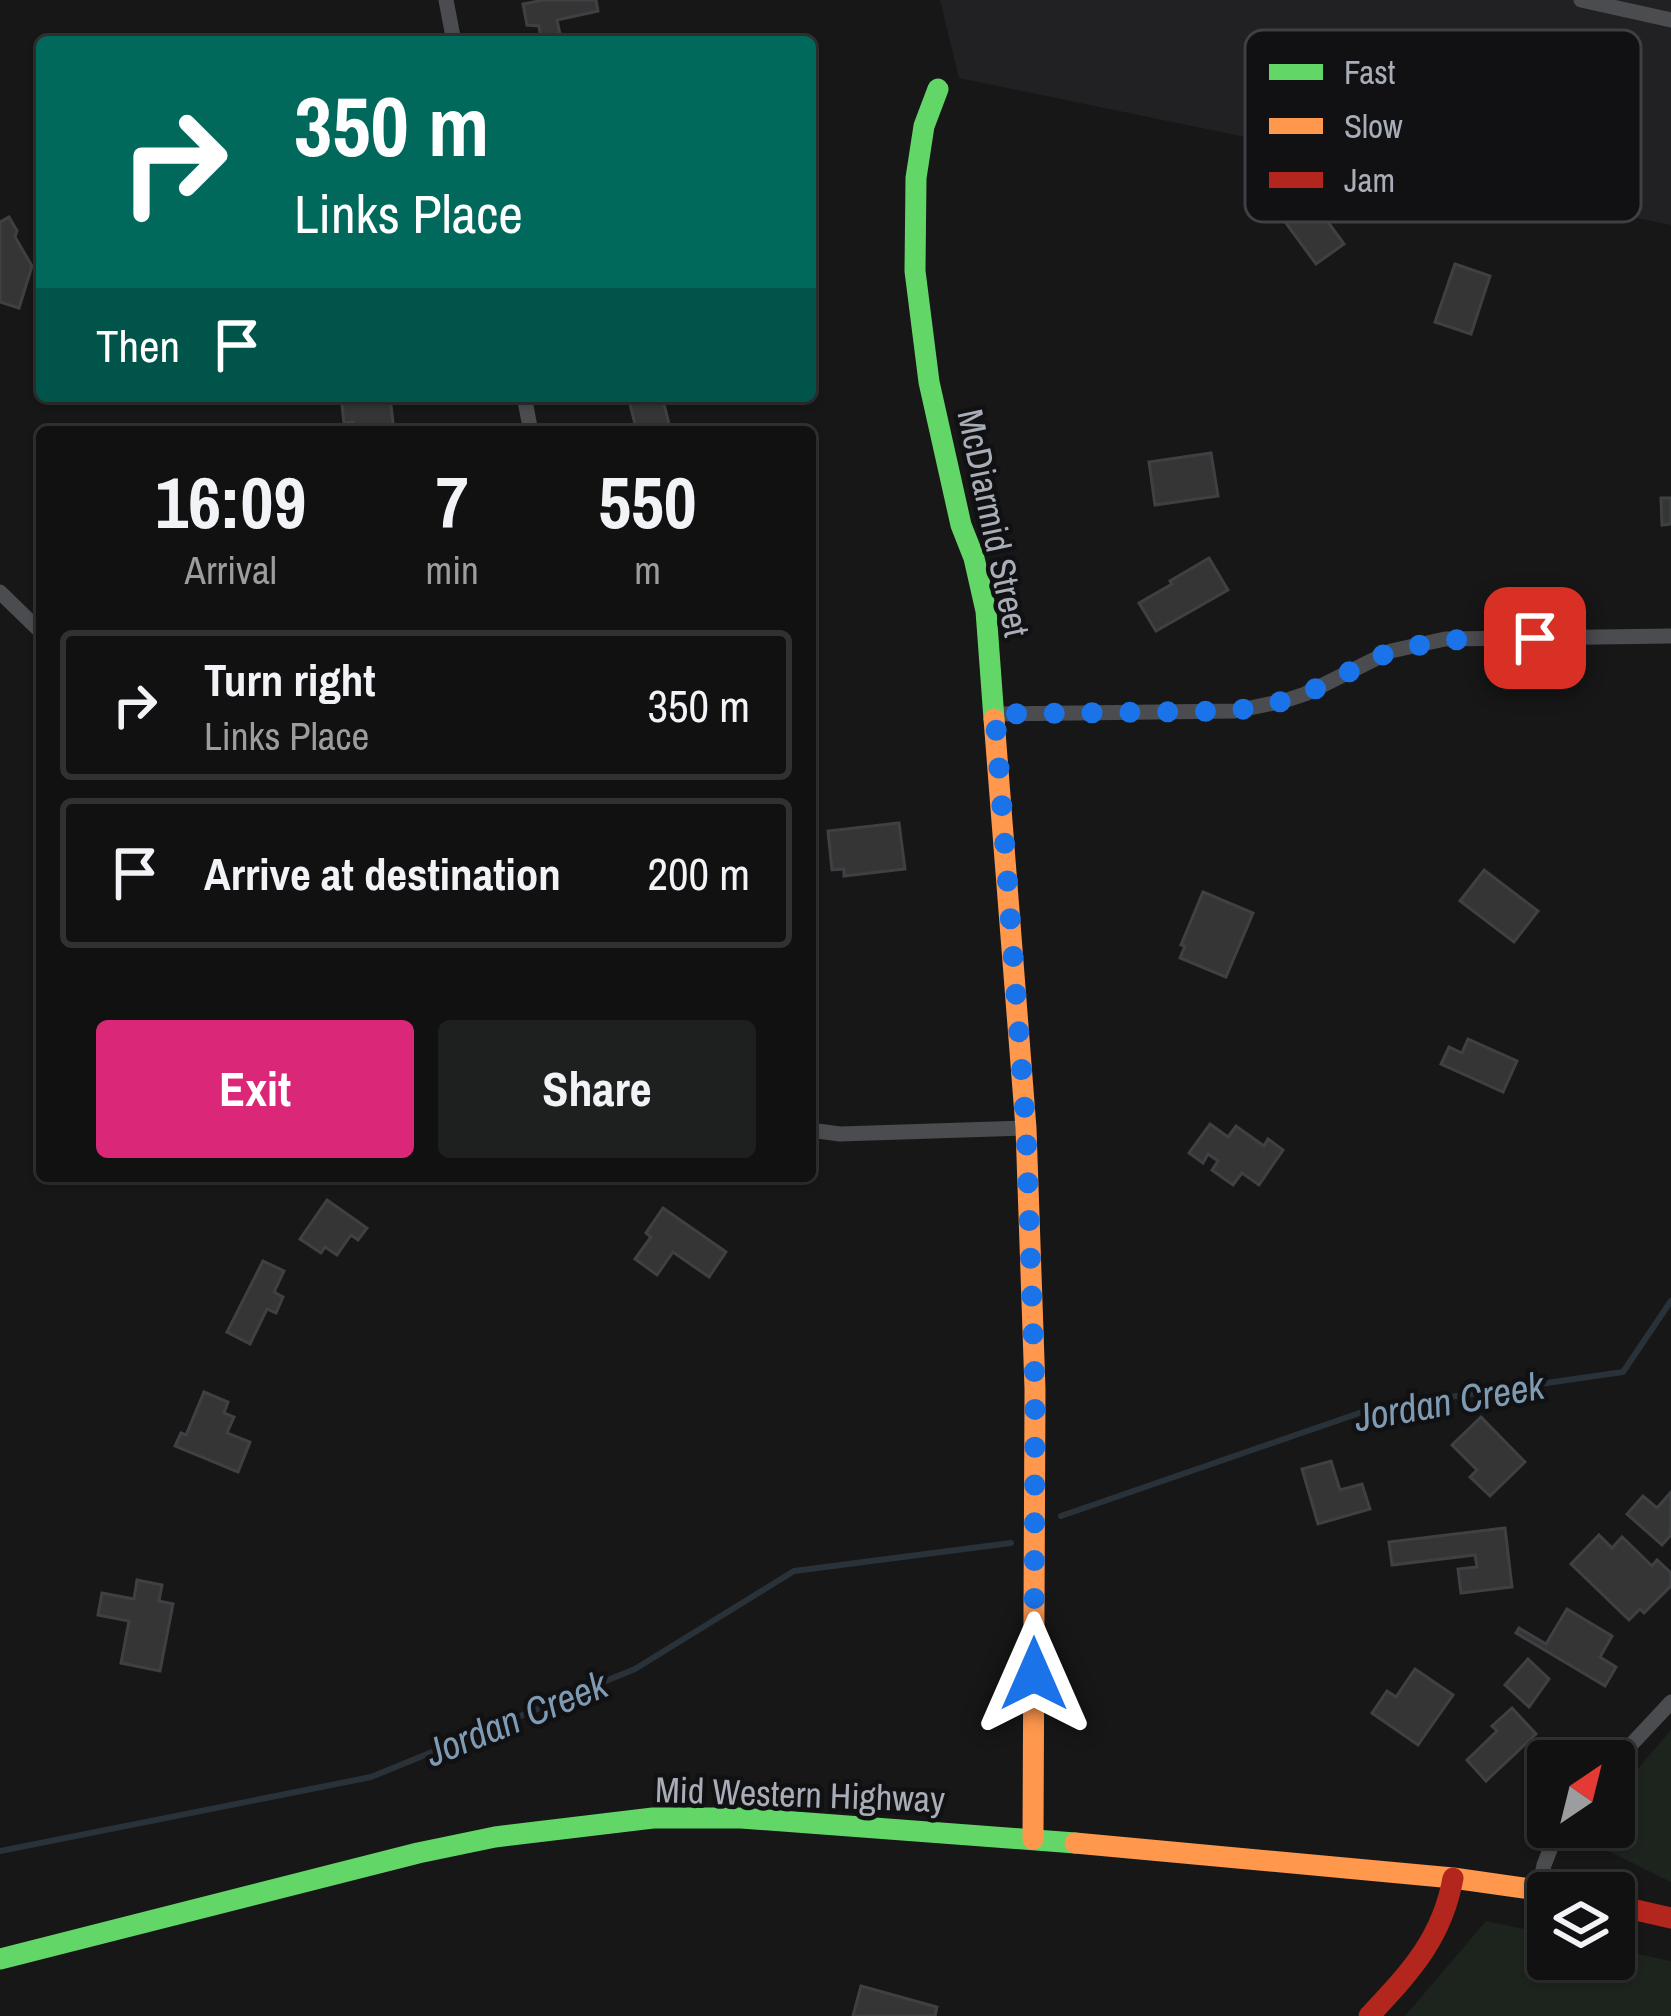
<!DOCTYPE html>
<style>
:root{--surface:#111;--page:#1e1f1f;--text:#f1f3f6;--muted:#9c9d9f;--line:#303131;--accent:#db2777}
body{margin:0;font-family:"Archivo Narrow",sans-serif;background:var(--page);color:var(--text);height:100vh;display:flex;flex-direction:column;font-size:45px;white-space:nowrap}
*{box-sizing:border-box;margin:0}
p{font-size:39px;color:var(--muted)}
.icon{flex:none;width:66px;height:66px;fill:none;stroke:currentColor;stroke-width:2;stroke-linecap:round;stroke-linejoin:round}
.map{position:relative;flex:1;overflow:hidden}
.sheet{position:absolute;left:36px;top:426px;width:780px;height:756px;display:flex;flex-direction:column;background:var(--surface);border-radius:12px;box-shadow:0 3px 9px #0004,0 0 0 3px var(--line)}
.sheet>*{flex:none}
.guide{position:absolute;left:36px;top:36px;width:780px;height:366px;border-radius:12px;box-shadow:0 3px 9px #0004,0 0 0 3px var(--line);background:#00695c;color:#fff;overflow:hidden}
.needle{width:78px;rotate:35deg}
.buttons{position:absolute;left:1527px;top:1740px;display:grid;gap:24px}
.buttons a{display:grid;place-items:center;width:108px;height:108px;border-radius:12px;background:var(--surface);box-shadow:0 3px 9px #0004,0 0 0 3px var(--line);font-size:60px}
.pin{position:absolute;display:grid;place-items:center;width:102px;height:102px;color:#fff;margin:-51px;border-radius:24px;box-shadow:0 6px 18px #0006}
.me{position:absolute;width:132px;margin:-66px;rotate:0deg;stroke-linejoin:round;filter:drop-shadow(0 0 9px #0008)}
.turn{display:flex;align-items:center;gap:42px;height:252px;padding:0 60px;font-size:54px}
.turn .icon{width:156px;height:156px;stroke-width:2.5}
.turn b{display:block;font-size:84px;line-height:102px}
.then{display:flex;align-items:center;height:114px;padding:0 60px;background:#0003;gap:24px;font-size:45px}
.eta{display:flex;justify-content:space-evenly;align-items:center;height:204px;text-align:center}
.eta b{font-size:72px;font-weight:700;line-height:84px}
.action{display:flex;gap:24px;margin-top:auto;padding:24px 60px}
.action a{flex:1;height:138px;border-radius:12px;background:var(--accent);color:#fff;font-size:48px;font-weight:700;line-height:138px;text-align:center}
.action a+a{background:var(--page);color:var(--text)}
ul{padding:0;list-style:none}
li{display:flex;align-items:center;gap:36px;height:150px;margin:0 24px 18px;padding:0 36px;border:6px solid var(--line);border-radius:12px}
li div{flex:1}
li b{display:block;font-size:45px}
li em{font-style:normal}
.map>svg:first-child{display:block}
</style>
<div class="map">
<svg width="1671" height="2016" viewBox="0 0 1671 2016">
<rect width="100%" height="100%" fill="#171717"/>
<polygon fill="#212123" points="940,0 1671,0 1671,225 959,78"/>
<g fill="#1d241e">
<polygon points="1671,1730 1671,1882 1584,1839 1592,1827 1614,1827 1614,1797"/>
<polygon points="1486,1921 1548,1934 1548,1959 1614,1959 1614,1949 1671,1961 1671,2016 1405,2016"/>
</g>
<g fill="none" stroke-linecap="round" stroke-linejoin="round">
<g stroke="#2a3239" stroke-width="6">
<polyline points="1061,1516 1374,1408 1623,1372 1671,1301"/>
<polyline points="0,1851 371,1777 635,1669 794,1571 1011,1543"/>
</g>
</g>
<g fill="#353536" stroke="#3f4043" stroke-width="3">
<polygon points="544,0 596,0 598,11 557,20 560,34 568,35 570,42 541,42 539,26 527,25 523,4"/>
<polygon points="1303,188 1344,244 1316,264 1275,208"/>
<polygon points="9,217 17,231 15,237 32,266 19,308 0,302 0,222"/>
<polygon points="1455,264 1490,276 1471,334 1435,322"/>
<polygon points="341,396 390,396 394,432 354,432 353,422 344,423"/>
<polygon points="628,396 662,396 671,432 637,432"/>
<polygon points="1211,453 1218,496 1155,505 1149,462"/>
<polygon points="1661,498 1671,498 1671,524 1662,525"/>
<polygon points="1209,558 1228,590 1156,631 1139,603 1172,584 1170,581"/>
<polygon points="899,823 905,869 844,876 844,869 832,870 828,831"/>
<polygon points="1484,870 1538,911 1514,942 1460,901"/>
<polygon points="1203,892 1253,913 1226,977 1180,958 1185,946 1181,945"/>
<polygon points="1468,1039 1517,1061 1503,1092 1441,1064 1449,1047 1462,1053"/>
<polygon points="1210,1124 1228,1137 1236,1126 1264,1146 1268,1139 1283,1150 1259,1185 1242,1173 1233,1185 1212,1170 1218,1161 1208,1154 1203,1163 1189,1153"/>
<polygon points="327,1200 367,1228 358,1240 351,1235 337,1255 325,1247 321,1253 300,1239"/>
<polygon points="663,1208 726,1252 709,1277 673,1252 657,1275 635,1259 651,1237 646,1233"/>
<polygon points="263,1261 284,1271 274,1292 283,1297 276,1313 267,1309 250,1344 227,1332"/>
<polygon points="204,1392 228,1402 224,1413 234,1417 227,1433 250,1442 238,1472 175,1446 181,1433 186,1435"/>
<polygon points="1481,1417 1525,1462 1490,1496 1470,1477 1477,1470 1452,1445"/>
<polygon points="1331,1461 1340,1490 1362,1484 1370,1509 1318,1524 1302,1469"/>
<polygon points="1671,1492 1671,1535 1662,1545 1627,1514 1643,1496 1657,1508"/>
<polygon points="1505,1528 1512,1587 1461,1593 1458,1569 1477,1567 1475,1555 1392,1565 1389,1542"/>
<polygon points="1599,1535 1612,1548 1622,1537 1652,1566 1657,1560 1671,1573 1671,1586 1644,1613 1640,1609 1629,1620 1571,1564"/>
<polygon points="137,1580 162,1585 159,1601 173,1604 160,1671 121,1663 129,1621 98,1615 102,1593 134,1599"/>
<polygon points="1567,1609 1612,1636 1600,1657 1616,1667 1605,1686 1516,1633 1519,1628 1546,1644"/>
<polygon points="1528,1659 1549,1679 1529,1707 1505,1685"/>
<polygon points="1415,1669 1453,1695 1418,1745 1372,1713 1387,1691 1396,1697"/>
<polygon points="1512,1708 1536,1734 1486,1781 1467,1760 1497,1731 1492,1726"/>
<polygon points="861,1986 937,2007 935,2016 853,2016"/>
</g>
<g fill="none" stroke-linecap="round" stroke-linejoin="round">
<g stroke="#4b4c50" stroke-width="15">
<polyline points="446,0 454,42"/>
<polyline points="1581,0 1671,20"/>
<polyline points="524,396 531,432"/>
<polyline points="0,592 42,633"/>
<polyline points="995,714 1235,711 1284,701 1305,694 1391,651 1445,639 1671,636"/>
<polyline points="810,1130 840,1134 1026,1128"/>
<polyline points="1614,1763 1671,1702"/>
<polyline points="1539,1889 1544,1865 1559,1827"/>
</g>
<g stroke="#63d668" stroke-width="21">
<polyline points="938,89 924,126 916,178 915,271 929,382 961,525 974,558 986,611 994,719"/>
<polyline points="0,1959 418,1853 495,1837 653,1818 741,1818 1075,1843"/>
</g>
<g stroke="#ff974d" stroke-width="21">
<polyline points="994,719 1026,1128 1035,1389 1033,1839"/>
<polyline points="1075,1843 1453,1878 1558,1893"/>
</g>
<g stroke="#b3261e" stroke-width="21">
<polyline points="1614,1905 1671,1918"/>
<path d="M 1369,2016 C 1410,1972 1442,1939 1453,1878"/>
</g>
</g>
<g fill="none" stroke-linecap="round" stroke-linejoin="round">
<polyline stroke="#1a73e8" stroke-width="21" stroke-dasharray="0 37.8" points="1034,1674 1035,1389 1026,1128 995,714 1234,711 1284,701 1305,694 1391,651 1445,640 1535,638"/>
</g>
<g text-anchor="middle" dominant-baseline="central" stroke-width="9" stroke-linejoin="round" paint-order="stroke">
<g font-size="36" fill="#a8adb8" stroke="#111113">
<text transform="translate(994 523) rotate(78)">McDiarmid Street</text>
<text transform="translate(800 1794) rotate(2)">Mid Western Highway</text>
</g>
<g font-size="39" font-style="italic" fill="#7f9bb3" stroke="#111113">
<text transform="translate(1449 1401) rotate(-10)">Jordan Creek</text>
<text transform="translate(516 1718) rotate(-22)">Jordan Creek</text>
</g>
</g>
<rect x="1245" y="30" width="396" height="192" rx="18" fill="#111113" stroke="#3e4045" stroke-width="3"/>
<rect x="1269" y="64" width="54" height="16" fill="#63d668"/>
<rect x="1269" y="118" width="54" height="16" fill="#ff974d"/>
<rect x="1269" y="172" width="54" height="16" fill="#b3261e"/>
<g font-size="33" fill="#a8adb8">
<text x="1344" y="84">Fast</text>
<text x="1344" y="138">Slow</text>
<text x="1344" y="192">Jam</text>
</g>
</svg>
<div class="buttons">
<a><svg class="needle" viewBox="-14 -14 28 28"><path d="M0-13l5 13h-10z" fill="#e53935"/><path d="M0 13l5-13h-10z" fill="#9c9d9f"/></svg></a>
<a><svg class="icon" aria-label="layers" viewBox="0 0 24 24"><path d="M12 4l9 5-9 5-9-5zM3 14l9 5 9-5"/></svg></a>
</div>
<div class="pin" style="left:1535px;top:638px;background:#d93025"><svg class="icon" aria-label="arrive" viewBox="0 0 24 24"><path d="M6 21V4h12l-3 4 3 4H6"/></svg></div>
<svg class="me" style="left:1034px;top:1674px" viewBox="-20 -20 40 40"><path d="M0-17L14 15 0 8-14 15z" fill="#1a73e8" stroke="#fff" stroke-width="4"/></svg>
<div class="guide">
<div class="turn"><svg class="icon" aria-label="right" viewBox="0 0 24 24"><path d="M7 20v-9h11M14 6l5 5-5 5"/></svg><div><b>350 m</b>Links Place</div></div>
<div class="then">Then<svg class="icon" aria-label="arrive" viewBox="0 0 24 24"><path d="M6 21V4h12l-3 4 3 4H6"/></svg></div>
</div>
<section class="sheet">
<div class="eta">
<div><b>16:09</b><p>Arrival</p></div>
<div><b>7</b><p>min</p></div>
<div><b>550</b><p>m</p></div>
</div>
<ul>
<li><svg class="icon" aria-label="right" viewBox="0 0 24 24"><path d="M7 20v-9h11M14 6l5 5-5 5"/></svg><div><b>Turn right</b><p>Links Place</p></div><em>350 m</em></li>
<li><svg class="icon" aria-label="arrive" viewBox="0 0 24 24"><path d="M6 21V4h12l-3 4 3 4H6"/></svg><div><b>Arrive at destination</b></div><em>200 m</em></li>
</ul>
<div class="action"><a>Exit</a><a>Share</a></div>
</section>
</div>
